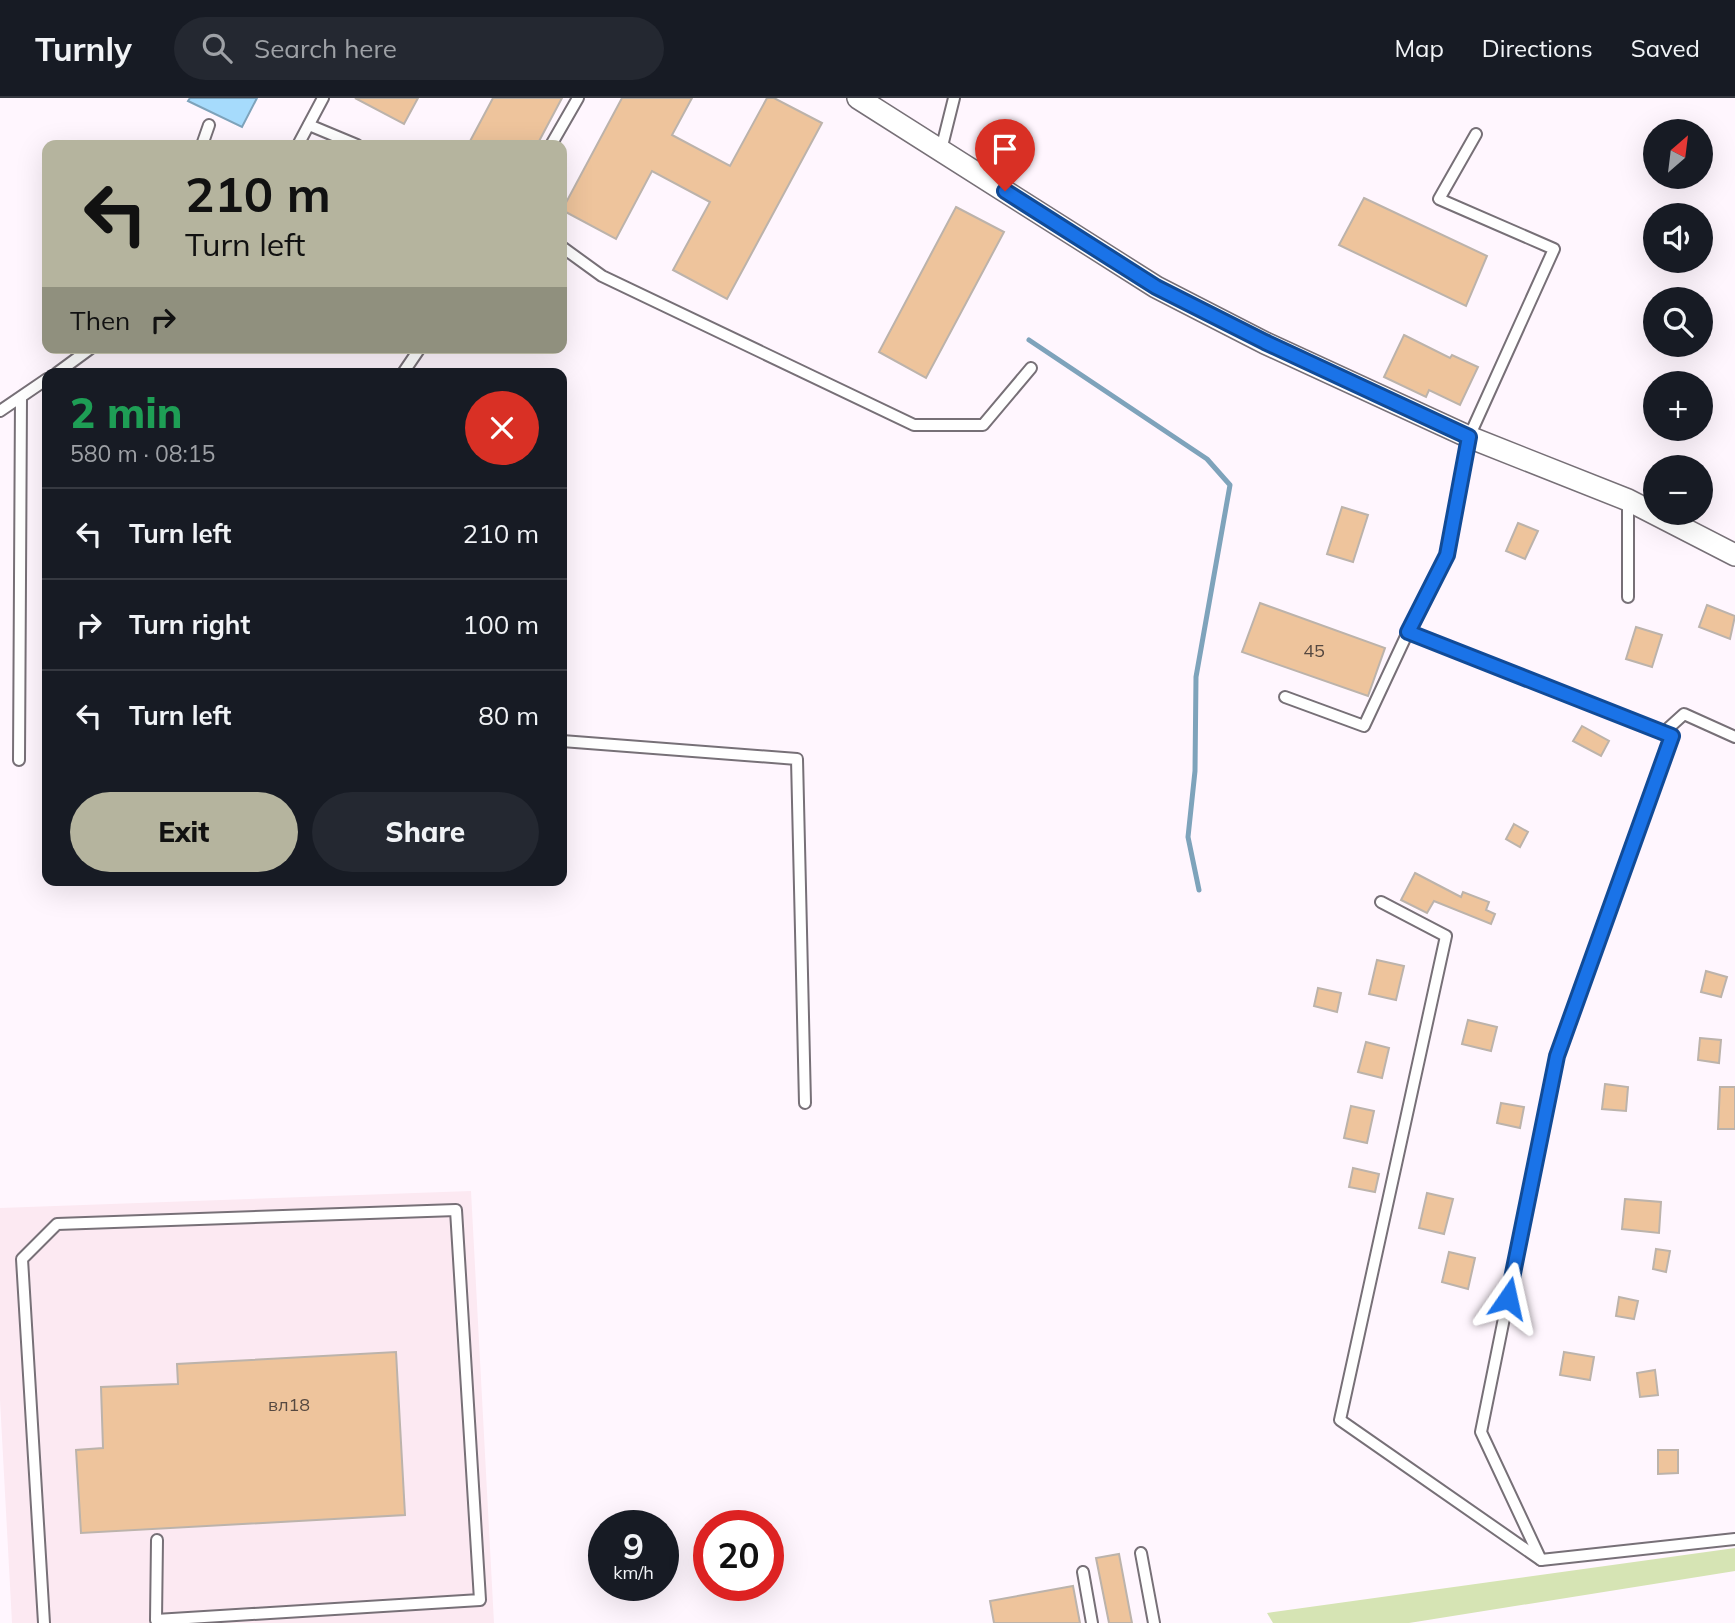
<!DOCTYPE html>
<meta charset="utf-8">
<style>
:root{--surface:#171b24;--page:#242831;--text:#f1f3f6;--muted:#9ea1a6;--line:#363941;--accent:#b5b49e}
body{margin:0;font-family:Mulish,sans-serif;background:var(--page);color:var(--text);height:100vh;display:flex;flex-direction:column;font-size:26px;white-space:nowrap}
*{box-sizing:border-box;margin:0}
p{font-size:23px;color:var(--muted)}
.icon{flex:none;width:38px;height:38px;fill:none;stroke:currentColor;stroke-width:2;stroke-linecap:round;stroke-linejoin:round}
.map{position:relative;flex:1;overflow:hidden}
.side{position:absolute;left:42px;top:270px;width:525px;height:518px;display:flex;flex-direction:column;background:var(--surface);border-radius:14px;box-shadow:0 7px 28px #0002}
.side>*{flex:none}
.guide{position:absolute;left:42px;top:42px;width:525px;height:214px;border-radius:14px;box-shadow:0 7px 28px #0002;background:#b5b49e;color:#111;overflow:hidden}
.needle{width:46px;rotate:28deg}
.buttons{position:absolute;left:1643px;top:21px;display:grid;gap:14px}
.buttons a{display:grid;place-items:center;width:70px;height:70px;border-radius:50%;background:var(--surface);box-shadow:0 7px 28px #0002;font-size:35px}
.speed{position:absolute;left:588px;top:1412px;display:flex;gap:14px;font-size:35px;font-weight:700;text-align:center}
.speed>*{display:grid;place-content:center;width:91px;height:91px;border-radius:50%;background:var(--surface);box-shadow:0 7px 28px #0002;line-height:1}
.speed small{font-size:18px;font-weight:400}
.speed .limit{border:10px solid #d22;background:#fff;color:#111}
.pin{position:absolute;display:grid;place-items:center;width:60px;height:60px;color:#fff;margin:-72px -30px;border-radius:50% 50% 50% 0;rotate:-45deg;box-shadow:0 0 7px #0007}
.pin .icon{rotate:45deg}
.me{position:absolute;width:77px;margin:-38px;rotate:11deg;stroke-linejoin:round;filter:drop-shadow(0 0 5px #0008)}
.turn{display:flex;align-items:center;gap:24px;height:147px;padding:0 28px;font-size:32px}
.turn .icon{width:91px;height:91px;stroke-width:2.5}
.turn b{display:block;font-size:49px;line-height:60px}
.then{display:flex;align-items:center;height:66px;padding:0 28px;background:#0003;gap:14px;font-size:26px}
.round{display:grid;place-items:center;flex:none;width:74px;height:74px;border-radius:37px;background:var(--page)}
.summary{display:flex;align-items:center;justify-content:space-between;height:119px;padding:0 28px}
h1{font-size:42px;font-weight:800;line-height:52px;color:#1e9e55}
.cta{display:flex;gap:14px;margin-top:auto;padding:14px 28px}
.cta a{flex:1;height:80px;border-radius:42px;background:var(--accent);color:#111;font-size:28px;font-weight:800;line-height:80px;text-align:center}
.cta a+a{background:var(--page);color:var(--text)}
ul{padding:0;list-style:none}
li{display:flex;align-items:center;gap:21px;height:91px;padding:0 28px;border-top:2px solid var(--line)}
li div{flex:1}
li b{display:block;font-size:26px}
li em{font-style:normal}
header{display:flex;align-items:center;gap:42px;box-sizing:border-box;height:98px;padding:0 35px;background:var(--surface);border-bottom:2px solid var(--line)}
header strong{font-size:33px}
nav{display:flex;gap:38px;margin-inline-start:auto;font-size:24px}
.search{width:490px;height:63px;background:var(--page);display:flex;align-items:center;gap:18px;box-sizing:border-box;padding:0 24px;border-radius:38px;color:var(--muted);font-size:26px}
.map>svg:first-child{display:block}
</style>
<header>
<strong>Turnly</strong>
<div class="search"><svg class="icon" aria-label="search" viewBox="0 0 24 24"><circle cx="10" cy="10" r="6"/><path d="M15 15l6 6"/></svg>Search here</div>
<nav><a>Map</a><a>Directions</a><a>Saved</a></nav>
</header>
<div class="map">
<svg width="1735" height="1525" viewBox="0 0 1735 1525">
<rect width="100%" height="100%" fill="#fff6fe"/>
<polygon fill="#fce9f2" points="471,1093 494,1525 12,1525 0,1302 0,1110"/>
<polygon fill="#d6e4b4" points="1735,1450 1735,1473 1409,1525 1273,1525 1267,1515"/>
<polygon fill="#a6dbfc" stroke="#7ea3bb" stroke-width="2" points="190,0 257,0 242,29 188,3"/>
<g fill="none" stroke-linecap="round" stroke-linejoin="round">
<polyline stroke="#7ea3bb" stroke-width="5" points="1029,242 1207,361 1230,387 1196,579 1195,673 1188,739 1199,792"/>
</g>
<g fill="#eec49c" stroke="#bcb3ab" stroke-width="2">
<polygon points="355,0 418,0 404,26"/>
<polygon points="493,0 562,0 537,47 468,47"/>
<polygon points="622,0 692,0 672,37 730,68 767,0 774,0 822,25 727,201 673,172 710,104 652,73 616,141 562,112"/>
<polygon points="1364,100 1487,158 1466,208 1339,147"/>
<polygon points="956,109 1004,134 926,280 879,254"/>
<polygon points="1404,237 1450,260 1452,257 1478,269 1460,307 1429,292 1426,299 1384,279"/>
<polygon points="1342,409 1368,417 1353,464 1327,456"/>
<polygon points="1518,425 1538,433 1525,461 1506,453"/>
<polygon points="1260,505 1385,550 1368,598 1242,554"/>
<polygon points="1707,507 1735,518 1730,541 1699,529"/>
<polygon points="1636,529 1662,537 1652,569 1626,561"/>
<polygon points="1582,628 1609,643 1601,658 1573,643"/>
<polygon points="1514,726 1528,734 1520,749 1506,741"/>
<polygon points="1415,775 1461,799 1463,794 1489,804 1486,812 1495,816 1491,826 1434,803 1427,815 1401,802"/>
<polygon points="1377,862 1404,868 1396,902 1369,896"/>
<polygon points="1706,873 1727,879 1721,899 1701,894"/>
<polygon points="1318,890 1341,895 1337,914 1314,908"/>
<polygon points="1468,922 1497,929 1491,953 1462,946"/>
<polygon points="1700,940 1721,942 1719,965 1698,962"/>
<polygon points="1366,944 1389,950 1382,980 1358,974"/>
<polygon points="1605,986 1628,989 1626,1013 1602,1011"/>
<polygon points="1720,989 1735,989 1735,1031 1718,1031"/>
<polygon points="1501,1005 1524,1009 1520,1030 1497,1025"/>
<polygon points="1351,1008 1374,1013 1367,1045 1344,1040"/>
<polygon points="1353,1070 1379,1076 1375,1094 1349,1089"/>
<polygon points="1427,1095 1453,1101 1444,1136 1419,1130"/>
<polygon points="1625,1101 1661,1104 1659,1135 1622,1131"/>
<polygon points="1656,1151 1670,1153 1666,1174 1653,1171"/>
<polygon points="1449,1154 1475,1160 1468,1191 1442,1184"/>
<polygon points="1619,1199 1638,1203 1634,1221 1616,1218"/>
<polygon points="396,1254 405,1417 81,1435 76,1352 103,1350 101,1289 178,1286 177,1266"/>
<polygon points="1564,1254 1594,1259 1590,1282 1560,1277"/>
<polygon points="1655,1272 1658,1297 1640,1299 1637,1275"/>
<polygon points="1658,1352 1678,1352 1678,1375 1658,1376"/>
<polygon points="1119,1456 1132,1525 1109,1525 1096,1460"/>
<polygon points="1073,1488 1080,1525 994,1525 990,1503"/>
</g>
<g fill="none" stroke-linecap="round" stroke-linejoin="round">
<defs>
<g id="service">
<polyline points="309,27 357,47"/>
<polyline points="1476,36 1439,101 1554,151 1469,339 1447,457 1408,534 1672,638 1557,958 1481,1334 1541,1462"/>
<polyline points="202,47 209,27"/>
<polyline points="298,47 323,0"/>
<polyline points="551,47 578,0"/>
<polyline points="941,52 954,0"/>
<polyline points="562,149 602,178 914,327 983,327 1031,270"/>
<polyline points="57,275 91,250"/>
<polyline points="403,275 420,250"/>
<polyline points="0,313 47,281"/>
<polyline points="1628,402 1628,499"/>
<polyline points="1285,599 1364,628 1408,534"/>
<polyline points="1663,635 1684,616 1735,639"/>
<polyline points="562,643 797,661 805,1005"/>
<polyline points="19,662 21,300"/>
<polyline points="1381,804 1446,838 1340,1322 1541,1462 1735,1441"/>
<polyline points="1141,1455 1154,1525"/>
<polyline points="1083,1474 1092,1525"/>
<polyline points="44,1525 22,1161 57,1126 456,1112 480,1502 156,1522 157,1442"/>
</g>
<polyline id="minor" points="858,0 1156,189 1265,245 1469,339 1628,402 1735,457"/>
</defs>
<use href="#service" stroke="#777077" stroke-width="14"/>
<use href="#minor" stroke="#777077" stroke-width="24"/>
<use href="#service" stroke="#fff" stroke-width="10"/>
<use href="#minor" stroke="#fff" stroke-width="21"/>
</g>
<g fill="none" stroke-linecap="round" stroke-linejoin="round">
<defs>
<polyline id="route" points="1005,93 1156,189 1265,244 1469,339 1447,457 1408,534 1672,638 1557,958 1508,1200"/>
</defs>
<use href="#route" stroke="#114b97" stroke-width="18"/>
<use href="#route" stroke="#1a73e8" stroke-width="12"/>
</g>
<g text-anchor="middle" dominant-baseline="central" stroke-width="5" stroke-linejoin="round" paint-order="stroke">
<g font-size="18" fill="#554840">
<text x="1314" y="552">45</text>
<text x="289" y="1306">вл18</text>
</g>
</g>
</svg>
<div class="buttons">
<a><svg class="needle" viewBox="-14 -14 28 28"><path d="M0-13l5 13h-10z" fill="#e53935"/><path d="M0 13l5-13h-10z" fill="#9ea1a6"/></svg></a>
<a><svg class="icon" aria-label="sound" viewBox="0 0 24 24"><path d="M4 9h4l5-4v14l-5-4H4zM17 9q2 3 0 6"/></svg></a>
<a><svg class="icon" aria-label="search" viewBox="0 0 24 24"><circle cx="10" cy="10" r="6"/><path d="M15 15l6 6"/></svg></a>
<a>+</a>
<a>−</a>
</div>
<div class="speed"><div>9<small>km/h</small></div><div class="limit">20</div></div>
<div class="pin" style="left:1005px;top:93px;background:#d93025"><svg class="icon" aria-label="arrive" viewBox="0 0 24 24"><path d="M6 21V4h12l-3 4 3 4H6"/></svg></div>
<svg class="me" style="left:1508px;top:1200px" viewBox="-20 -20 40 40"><path d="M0-17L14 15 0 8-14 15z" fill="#1a73e8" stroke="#fff" stroke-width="4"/></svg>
<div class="guide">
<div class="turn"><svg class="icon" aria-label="left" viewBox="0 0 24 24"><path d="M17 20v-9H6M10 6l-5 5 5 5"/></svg><div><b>210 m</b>Turn left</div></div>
<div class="then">Then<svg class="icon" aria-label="right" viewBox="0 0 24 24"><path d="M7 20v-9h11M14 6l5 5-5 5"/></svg></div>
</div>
<section class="side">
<div class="summary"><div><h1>2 min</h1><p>580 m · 08:15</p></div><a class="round" style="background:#d93025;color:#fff"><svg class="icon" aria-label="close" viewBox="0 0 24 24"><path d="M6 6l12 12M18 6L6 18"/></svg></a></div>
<ul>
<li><svg class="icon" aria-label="left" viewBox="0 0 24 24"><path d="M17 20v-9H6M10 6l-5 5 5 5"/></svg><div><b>Turn left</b></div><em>210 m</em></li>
<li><svg class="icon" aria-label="right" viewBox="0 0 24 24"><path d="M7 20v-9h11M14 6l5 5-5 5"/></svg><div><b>Turn right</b></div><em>100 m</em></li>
<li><svg class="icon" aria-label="left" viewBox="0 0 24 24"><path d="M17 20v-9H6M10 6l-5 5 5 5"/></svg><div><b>Turn left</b></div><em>80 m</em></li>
</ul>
<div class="cta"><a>Exit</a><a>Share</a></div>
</section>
</div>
